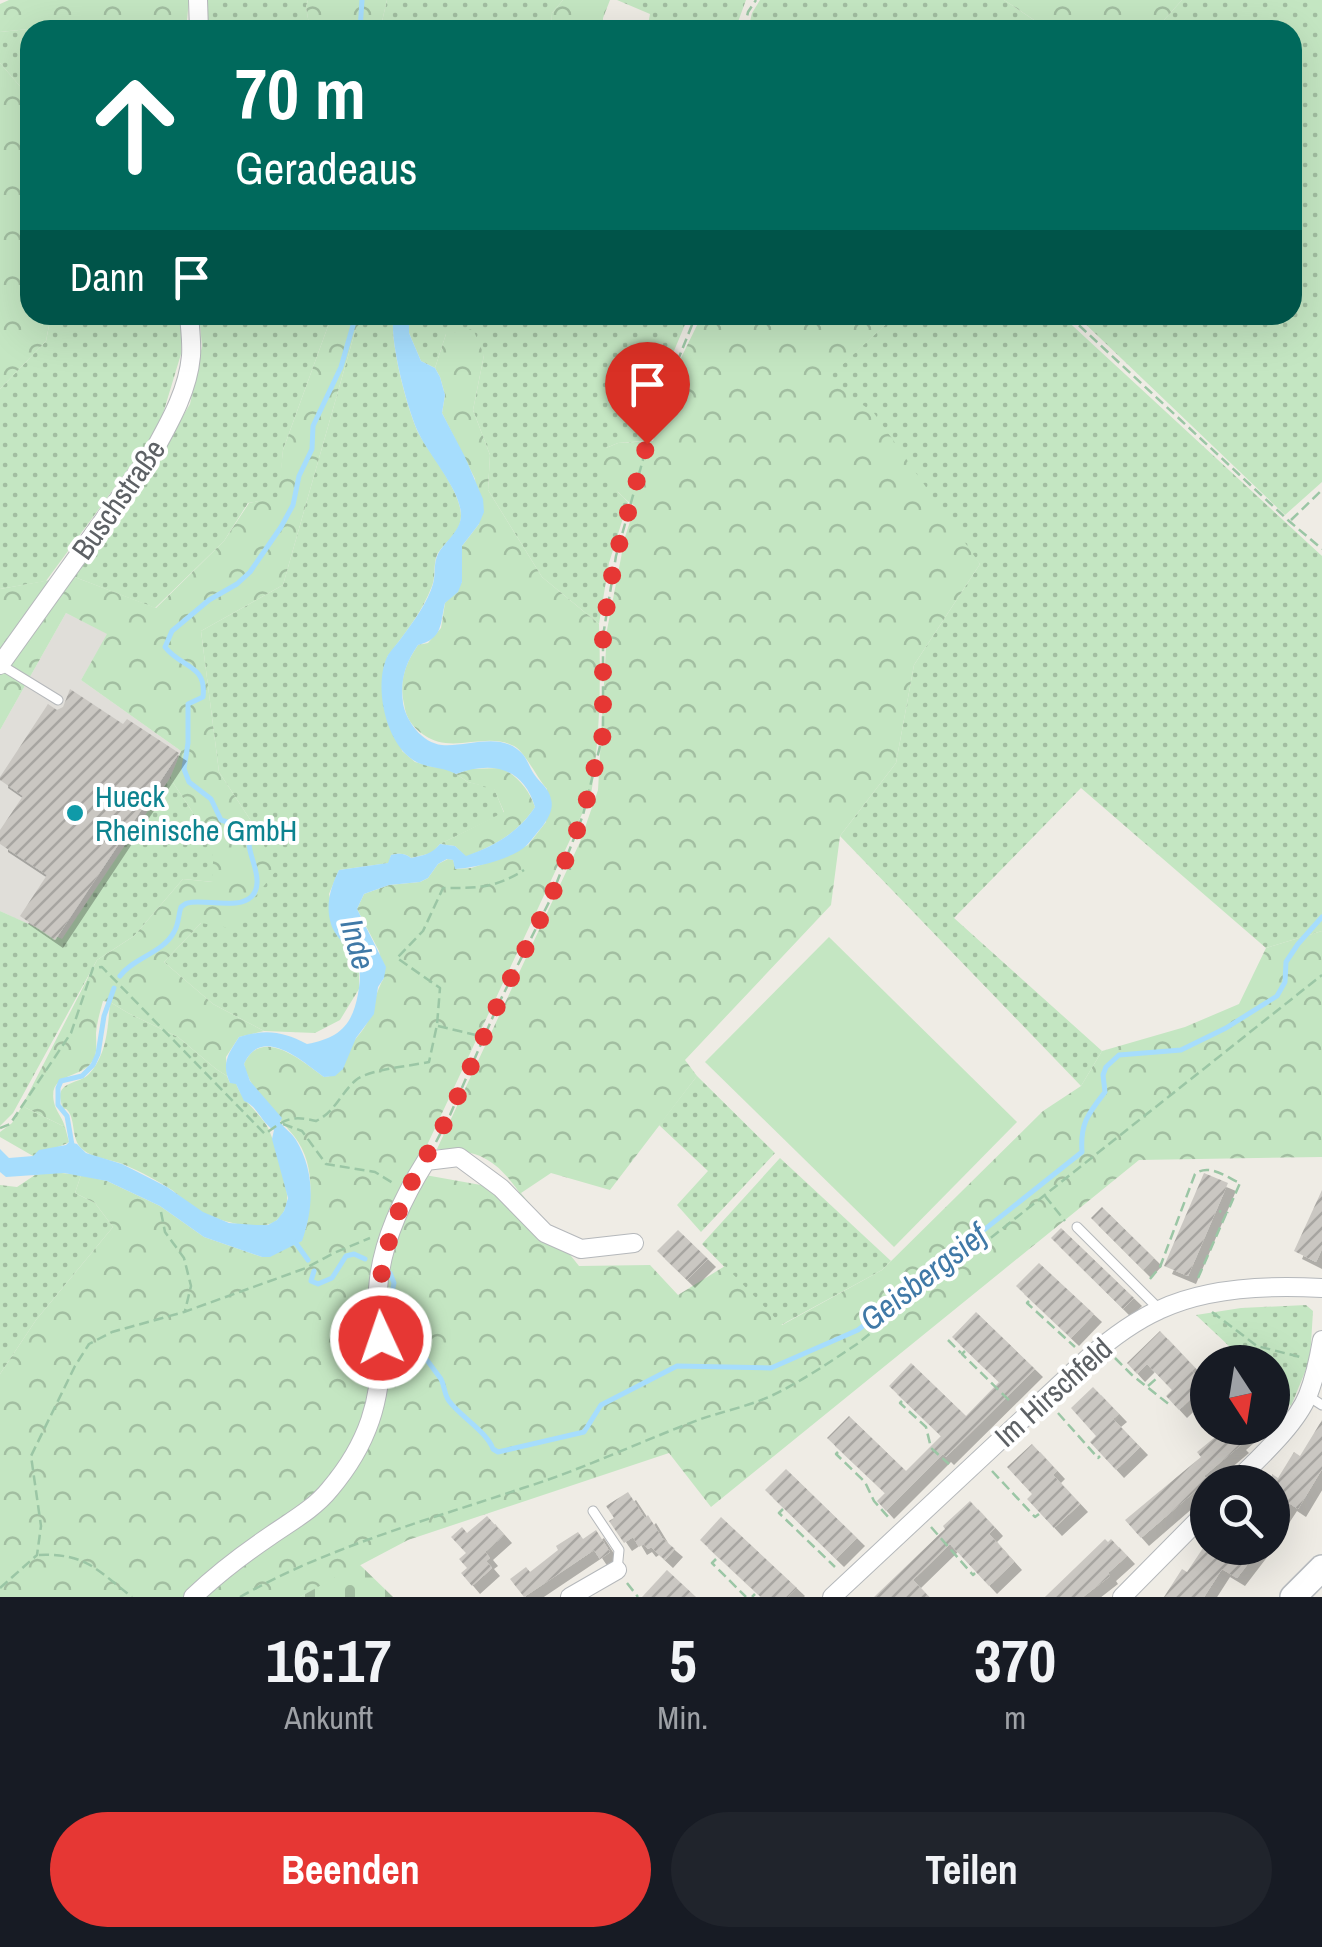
<!DOCTYPE html>
<html lang="de">
<meta charset="utf-8">
<style>
:root{--surface:#171b24;--page:#20242c;--text:#f1f3f6;--muted:#9ea1a6;--accent:#e63734}
body{margin:0;font-family:"Archivo Narrow",sans-serif;background:var(--page);color:var(--text);height:100vh;display:flex;flex-direction:column;font-size:38px;white-space:nowrap}
*{box-sizing:border-box;margin:0}
p{font-size:32px;color:var(--muted)}
.icon{flex:none;width:55px;height:55px;fill:none;stroke:currentColor;stroke-width:2;stroke-linecap:round;stroke-linejoin:round}
.map{position:relative;height:1597px;overflow:hidden}
.sheet{display:flex;flex-direction:column;background:var(--surface);flex:1}
.sheet>*{flex:none}
.banner{position:absolute;left:20px;top:20px;width:1282px;height:305px;border-radius:30px;box-shadow:0 10px 40px #0002;background:#00695c;color:#fff;overflow:hidden}
.needle{width:65px;rotate:168deg}
.fabs{position:absolute;left:1190px;top:1345px;display:grid;gap:20px}
.fabs a{display:grid;place-items:center;width:100px;height:100px;border-radius:50%;background:var(--surface);box-shadow:0 10px 40px #0002;font-size:50px}
.pin{position:absolute;display:grid;place-items:center;width:85px;height:85px;color:#fff;margin:-102px -42px;border-radius:50% 50% 50% 0;rotate:-45deg;box-shadow:0 0 10px #0007}
.pin .icon{rotate:45deg}
.me{position:absolute;width:110px;margin:-55px;rotate:357deg;stroke-linejoin:round;filter:drop-shadow(0 0 8px #0008)}
.turn{display:flex;align-items:center;gap:35px;height:210px;padding:0 50px;font-size:45px}
.turn .icon{width:130px;height:130px;stroke-width:2.5}
.turn b{display:block;font-size:70px;line-height:85px}
.then{display:flex;align-items:center;height:95px;padding:0 50px;background:#0003;gap:20px;font-size:38px}
.eta{display:flex;justify-content:space-evenly;align-items:center;height:170px;text-align:center}
.eta b{font-size:60px;font-weight:700;line-height:70px}
.primary-button{display:flex;gap:20px;margin-top:auto;padding:20px 50px}
.primary-button a{flex:1;height:115px;border-radius:60px;background:var(--accent);color:#fff;font-size:40px;font-weight:700;line-height:115px;text-align:center}
.primary-button a+a{background:var(--page);color:var(--text)}
.map>svg:first-child{display:block}
</style>
<div class="map">
<svg width="1322" height="1597" viewBox="0 0 1322 1597">
<defs>
<pattern id="green-dots" width="8" height="8" patternUnits="userSpaceOnUse" patternTransform="scale(2.5)"><rect width="8" height="8" fill="#c4e6c2"/><path d="M2 2h.1M6 6h.1" fill="none" stroke="#a2bea1" stroke-width="1.8" stroke-linecap="round"/></pattern>
<pattern id="forest-crowns" width="20" height="18" patternUnits="userSpaceOnUse" patternTransform="scale(2.5)"><rect width="20" height="18" fill="#c4e6c2"/><path d="M2 6a3 3 0 1 1 6 0M12 15a3 3 0 1 1 6 0" fill="none" stroke="#a2bea1"/></pattern>
<pattern id="cemetery-stones" width="16" height="16" patternUnits="userSpaceOnUse" patternTransform="scale(2.5)"><rect width="16" height="16" fill="#c4e6c2"/><path d="M2 7V4a2 2 0 0 1 4 0v3zM10 15v-3a2 2 0 0 1 4 0v3z" fill="#a2bea1"/></pattern>
<pattern id="building-hatch" width="6" height="6" patternUnits="userSpaceOnUse" patternTransform="scale(2.5)"><rect width="6" height="6" fill="#cac7c2"/><path d="M-1 1l2-2M0 6l6-6M5 7l2-2" fill="none" stroke="#a7a5a1"/></pattern>
<filter id="shadow"><feDropShadow dx="8" dy="8" stdDeviation="0" flood-color="#0004"/></filter>
</defs>
<rect width="100%" height="100%" fill="#efece5"/>
<polygon fill="#e0ded9" points="66,613 108,634 81,680 181,751 170,778 62,940 0,911 0,730"/>
<g fill="url(#green-dots)">
<polygon points="205,0 308,0 306,7 310,30 208,30"/>
<polygon points="387,0 563,0 552,13 551,30 380,30"/>
<polygon points="617,0 746,0 735,30 647,30 650,14"/>
<polygon points="760,0 1004,0 1049,30 748,30 752,13"/>
<polygon points="1182,0 1322,0 1322,482 1285,515 1076,315 1292,315 1292,30 1155,30"/>
<polygon points="57,26 89,30 30,30 30,98 0,63 0,32"/>
<polygon points="51,315 182,315 181,354 159,427 46,581 0,589 0,389 46,341"/>
<polygon points="199,315 334,315 328,326 283,450 279,498 248,503 224,541 155,608 72,576 145,480 190,404 202,346"/>
<path d="M 372,315 L 394,315 C 388,337 408,413 419,434 C 431,456 461,491 461,516 C 461,533 444,542 437,555 C 433,565 436,576 432,586 C 423,611 403,636 387,657 L 402,751 L 415,762 L 433,767 L 447,768 L 468,782 L 494,788 L 504,813 L 440,844 L 432,853 L 411,858 C 405,853 399,853 391,855 L 389,863 L 339,870 L 329,894 L 338,935 L 348,948 L 359,969 L 359,989 L 340,1020 L 315,1033 L 264,1031 L 213,1004 L 164,962 L 201,923 L 259,833 L 219,772 L 201,631 L 283,585 L 356,328 Z"/>
<polygon points="418,315 578,315 582,320 600,315 607,318 614,315 689,315 658,389 644,441 618,443 606,448 618,492 628,502 609,563 599,624 542,577 488,490 490,455 473,410 484,355 446,334 435,368 421,361 409,333 409,324"/>
<polygon points="896,315 1061,315 1322,556 1322,931 1266,948 1081,788 954,918 1102,1051 1081,1086 840,836 896,763 914,665 980,564 826,379"/>
<polygon points="170,778 213,843 213,882 183,879 134,936 97,960 13,1113 0,1126 0,911 62,939"/>
<path d="M 110,1002 L 128,1013 L 178,1037 L 216,1069 L 227,1076 L 230,1083 L 236,1083 C 241,1100 258,1111 267,1126 C 274,1139 289,1186 287,1200 C 287,1207 282,1216 277,1220 C 262,1233 219,1221 203,1213 C 192,1207 182,1198 172,1190 C 158,1181 141,1172 125,1165 C 112,1159 93,1159 82,1149 C 72,1140 75,1125 70,1114 C 64,1103 64,1115 61,1102 C 55,1081 80,1084 89,1074 C 107,1055 108,1026 110,1002 Z"/>
<polygon points="697,1076 775,1153 701,1232 677,1205 708,1171 659,1125"/>
<path d="M 22,1106 L 65,1127 L 69,1142 C 62,1147 43,1151 33,1156 L 0,1137 L 0,1132 L 12,1123 Z"/>
<polygon points="780,1158 891,1261 882,1270 781,1325 702,1244"/>
<polygon points="51,1172 81,1175 75,1193 95,1203 113,1227 36,1320 0,1374 0,1185 17,1187 35,1175"/>
<polygon points="1306,1305 1313,1311 1310,1360 1291,1406 1273,1388 1272,1362 1246,1362 1196,1315 1241,1308"/>
</g>
<g fill="url(#forest-crowns)">
<polygon points="9,0 189,0 186,30 89,30 57,26 0,32 0,4"/>
<polygon points="308,0 387,0 380,30 310,30 306,7"/>
<polygon points="563,0 610,0 603,18 603,30 551,30 552,13"/>
<polygon points="1004,0 1182,0 1155,30 1049,30"/>
<polygon points="0,63 30,98 30,315 51,315 46,341 0,389"/>
<path d="M 334,315 L 372,315 L 356,328 L 283,585 L 201,631 L 219,772 L 259,833 L 275,872 L 230,928 L 201,923 L 164,962 L 213,1004 L 264,1031 L 239,1037 L 226,1057 L 227,1076 L 216,1069 L 178,1037 L 128,1013 L 110,1002 L 103,1001 C 100,1012 97,1022 96,1033 C 96,1040 97,1050 95,1056 C 86,1082 44,1069 55,1106 C 58,1114 63,1119 65,1127 L 22,1106 L 97,960 L 134,936 L 183,879 L 213,882 L 213,843 L 170,778 L 181,751 L 81,680 L 107,634 L 66,613 L 0,730 L 0,589 L 72,576 L 156,608 L 224,541 L 249,503 L 278,497 L 283,450 L 328,326 Z"/>
<path d="M 702,315 L 896,315 L 827,379 L 874,413 L 980,564 L 914,665 L 896,763 L 840,836 L 831,905 L 685,1060 L 697,1076 L 610,1190 L 551,1173 L 521,1193 L 579,1266 L 650,1265 L 678,1295 L 725,1266 L 782,1325 L 882,1270 L 1043,1111 L 1081,1086 L 1102,1051 L 1185,1027 L 1239,1004 L 1266,948 L 1322,931 L 1322,1157 L 1139,1160 L 711,1507 L 669,1453 L 408,1540 L 300,1597 L 0,1597 L 0,1374 L 36,1320 L 113,1227 L 95,1203 L 75,1193 L 81,1175 L 107,1181 L 160,1206 L 204,1237 L 262,1257 C 279,1257 294,1239 306,1228 C 312,1196 315,1163 294,1136 C 284,1124 273,1112 263,1099 C 254,1088 247,1078 244,1064 C 262,1025 303,1062 324,1077 C 346,1075 344,1060 353,1043 C 357,1036 363,1031 367,1023 C 374,1009 375,992 384,978 L 379,951 L 357,909 L 364,894 L 389,885 L 420,882 L 428,878 L 438,864 L 448,859 L 453,860 L 456,869 L 471,868 L 496,860 L 528,845 L 546,822 L 547,789 C 537,778 525,752 514,746 C 485,731 452,755 424,735 C 412,727 406,718 404,704 C 399,681 405,664 418,645 L 428,643 L 441,628 L 445,603 L 462,582 L 462,546 L 479,524 L 475,479 L 442,413 L 445,395 L 440,377 L 435,368 L 446,334 L 473,329 L 484,355 L 473,410 L 490,455 L 488,490 L 542,577 L 599,624 C 601,682 600,738 591,795 L 414,1173 L 519,1192 C 495,1158 478,1150 437,1149 L 580,842 L 598,790 L 607,630 L 625,537 L 635,506 C 618,496 606,478 600,460 L 606,448 L 618,443 L 653,441 L 679,362 Z"/>
<path d="M 501,768 C 518,776 529,790 535,807 C 517,834 495,845 466,857 L 455,846 L 440,844 L 504,812 L 494,789 L 468,782 L 456,774 L 470,769 Z"/>
</g>
<polygon fill="url(#cemetery-stones)" points="359,1564 393,1597 300,1597"/>
<polygon fill="#c4e6c2" points="829,937 1017,1122 894,1247 705,1062"/>
<path fill="#a6ddfd" d="M 394,315 L 418,315 L 409,324 L 409,333 L 421,361 L 435,368 L 440,377 L 445,395 L 442,413 L 465,457 L 483,499 L 484,512 L 479,524 L 462,546 L 462,582 L 458,592 L 445,603 C 440,624 443,639 418,645 C 405,664 400,680 403,703 C 406,721 422,743 442,745 C 466,747 496,733 517,749 C 527,756 528,765 534,774 C 540,783 549,788 551,799 C 554,809 548,819 542,827 C 537,832 532,840 527,845 C 513,859 475,868 455,869 L 453,860 L 447,859 L 438,864 L 428,878 L 420,882 L 389,885 L 364,894 L 357,909 L 386,967 L 384,978 L 378,987 L 374,1014 L 356,1038 L 343,1069 L 335,1076 L 324,1077 C 303,1062 262,1024 244,1064 L 250,1081 L 282,1118 L 280,1122 C 285,1129 291,1132 296,1140 C 315,1172 314,1207 302,1241 L 270,1257 L 262,1257 L 204,1237 L 160,1206 L 107,1181 L 64,1173 L 6,1177 L 0,1172 L 0,1149 L 9,1158 L 33,1156 L 39,1150 L 66,1145 L 69,1142 L 77,1144 L 86,1153 L 122,1164 L 167,1187 L 203,1212 L 229,1223 L 256,1225 L 268,1225 L 277,1220 L 284,1211 L 288,1198 L 272,1139 L 274,1130 C 262,1124 257,1105 244,1101 L 236,1084 L 230,1083 C 221,1064 228,1054 239,1037 C 266,1029 282,1031 307,1044 C 339,1038 352,1026 358,994 C 359,987 361,977 359,970 C 356,952 335,939 331,924 C 325,905 331,886 339,870 L 388,863 L 391,855 C 399,853 405,853 411,858 C 424,855 432,854 440,844 L 455,846 L 466,856 C 494,846 518,833 535,807 C 523,767 492,761 456,774 C 442,766 426,769 413,760 C 385,742 373,684 388,655 C 392,649 398,643 402,637 C 413,622 428,602 433,584 C 436,574 433,564 438,554 C 445,541 461,531 461,515 C 461,491 429,455 419,434 C 408,412 388,337 394,315 Z"/>
<g fill="none" stroke-linecap="round" stroke-linejoin="round">
<g stroke="#a6ddfd" stroke-width="5">
<polyline points="360,30 362,0"/>
<path d="M 120,976 C 133,958 163,953 174,932 C 179,924 178,916 181,907 C 183,906 185,903 188,903 C 204,897 255,917 257,883 C 258,870 250,857 249,844 C 247,829 234,824 221,820 L 211,799 L 189,782 L 184,769 L 188,743 L 188,704 L 203,697 C 207,664 181,668 165,647 L 172,631 L 209,600 L 237,584 L 250,572 L 281,527 L 293,505 L 299,476 L 312,449 L 313,426 L 341,367 L 356,315"/>
<polyline points="72,1145 67,1116 58,1105 58,1088 61,1081 82,1076 93,1065 98,1054 104,1016 114,988"/>
<polyline points="295,1242 308,1260"/>
<polyline points="314,1271 311,1281 318,1284 332,1278 346,1256 354,1254 365,1259"/>
<path d="M 390,1273 L 394,1283 L 389,1306 L 396,1329 L 409,1336 L 441,1379 C 445,1387 444,1394 449,1401 C 461,1417 487,1432 493,1449 L 498,1452 L 584,1432 L 601,1405 L 677,1366 L 771,1368 L 858,1330 L 1082,1152 C 1080,1123 1088,1114 1105,1092 L 1103,1075 L 1106,1067 L 1119,1055 L 1181,1050 L 1226,1028 L 1277,996 L 1285,982 L 1286,962 L 1298,944 L 1322,917"/>
</g>
</g>
<g fill="url(#building-hatch)" filter="url(#shadow)">
<polygon points="70,689 123,724 127,719 179,753 55,940 20,916 47,875 0,844 0,830 23,796 0,780 0,777 48,704 57,710 63,707"/>
<polygon points="1204,1173 1228,1183 1188,1276 1164,1266"/>
<polygon points="1322,1190 1322,1249 1316,1262 1294,1251"/>
<polygon points="1102,1207 1154,1258 1143,1270 1091,1218"/>
<polygon points="1061,1228 1134,1298 1123,1309 1051,1238"/>
<polygon points="678,1230 708,1259 687,1280 657,1251"/>
<polygon points="1039,1263 1094,1314 1071,1338 1016,1286"/>
<polygon points="976,1312 1035,1369 946,1457 943,1454 886,1511 877,1501 885,1493 827,1438 849,1416 906,1471 941,1436 889,1386 911,1363 966,1416 999,1382 952,1337"/>
<polygon points="1160,1331 1195,1368 1192,1371 1205,1385 1179,1410 1166,1396 1172,1390 1147,1364 1137,1374 1127,1363"/>
<polygon points="1093,1387 1119,1414 1113,1419 1140,1447 1116,1470 1090,1442 1096,1436 1071,1408"/>
<polygon points="1322,1420 1322,1469 1298,1509 1289,1503 1272,1529 1272,1474 1278,1478 1294,1452 1300,1456"/>
<polygon points="1226,1428 1254,1428 1238,1442 1241,1445 1204,1476 1208,1480 1141,1538 1125,1520 1201,1457 1197,1452"/>
<polygon points="1032,1444 1057,1471 1053,1475 1080,1504 1054,1528 1027,1499 1032,1494 1007,1467"/>
<polygon points="786,1469 857,1538 836,1559 765,1490"/>
<polygon points="628,1492 645,1518 648,1515 662,1538 675,1549 665,1560 651,1547 648,1549 644,1544 639,1547 633,1537 624,1543 609,1521 614,1518 606,1506"/>
<polygon points="970,1501 995,1528 989,1534 1014,1562 989,1586 950,1544 913,1580 929,1597 874,1597 945,1529 943,1526"/>
<polygon points="487,1516 504,1535 485,1552 490,1558 486,1561 492,1568 472,1586 461,1573 467,1568 459,1559 466,1553 451,1537 462,1527 467,1533"/>
<polygon points="721,1517 797,1588 788,1597 761,1597 700,1540"/>
<polygon points="596,1530 610,1552 600,1559 594,1550 524,1597 510,1579 526,1567 530,1572 558,1550 556,1546 578,1532 583,1539"/>
<polygon points="1105,1539 1108,1542 1111,1539 1127,1556 1108,1573 1110,1576 1083,1597 1045,1597"/>
<polygon points="1203,1548 1260,1548 1237,1578 1222,1569 1204,1597 1164,1597 1182,1569 1187,1572"/>
<polygon points="667,1570 696,1597 642,1597"/>
</g>
<g fill="none" stroke-linecap="round" stroke-linejoin="round">
<defs>
<g id="lane">
<polyline points="1,665 58,700"/>
<polyline points="1077,1227 1159,1309"/>
<polyline points="1308,1396 1322,1405"/>
<polyline points="593,1511 619,1550 617,1570"/>
</g>
<g id="street">
<polyline points="198,0 199,30"/>
<path d="M 0,665 L 156,447 C 172,418 188,389 191,356 C 192,343 190,328 189,315"/>
<path d="M 1235,1482 C 1258,1459 1296,1425 1308,1395 C 1315,1377 1319,1358 1322,1340"/>
<path d="M 193,1597 C 217,1574 242,1555 270,1536 C 290,1522 314,1509 330,1489 C 368,1444 382,1400 381,1342 C 381,1324 377,1306 378,1289 C 381,1243 402,1199 426,1161 L 459,1157 L 501,1188 L 545,1233 L 581,1249 L 634,1243"/>
<polyline points="570,1597 617,1570"/>
<path d="M 832,1597 L 1087,1359 C 1109,1340 1132,1322 1159,1310 C 1207,1287 1269,1285 1322,1288"/>
<polyline points="1122,1597 1208,1510"/>
</g>
<polyline id="secondary" points="1293,1597 1322,1568"/>
</defs>
<use href="#lane" stroke="#b5b8bb" stroke-width="11"/>
<use href="#street" stroke="#b5b8bb" stroke-width="20"/>
<use href="#secondary" stroke="#b6babe" stroke-width="28"/>
<g stroke="#9bc6a5" stroke-width="2.5" stroke-dasharray="10 5" stroke-linecap="butt">
<polyline points="744,30 748,12 756,0"/>
<polyline points="1068,315 1289,521 1322,549"/>
<polyline points="1291,520 1322,490"/>
<polyline points="438,1026 484,1037"/>
<polyline points="283,1124 302,1131 326,1164 375,1172 393,1183"/>
<path d="M 0,1128 L 10,1124 L 71,1033 L 93,968 L 102,967 L 265,1134 C 285,1119 291,1115 316,1121 C 335,1112 340,1094 356,1080 C 370,1069 411,1066 429,1062 L 437,1025 L 440,988 L 397,958 L 423,931 L 443,888 C 476,888 494,889 524,870"/>
<polyline points="436,1142 450,1115 498,1005 550,900 583,815 603,734 603,636 616,556 655,417 696,315"/>
<polyline points="1045,1196 1065,1221"/>
<polyline points="161,1212 165,1232 184,1258 191,1286 185,1311"/>
<polyline points="1198,1278 1226,1214 1219,1211"/>
<path d="M 1150,1279 L 1160,1267 L 1195,1174 C 1209,1163 1226,1177 1240,1183 L 1227,1213"/>
<polyline points="1029,1301 1027,1303 1075,1347"/>
<polyline points="1212,1312 1257,1346 1300,1357"/>
<polyline points="948,1340 961,1353"/>
<polyline points="965,1351 962,1354 1012,1403"/>
<polyline points="1115,1358 1132,1375 1171,1406"/>
<polyline points="1148,1386 1157,1378"/>
<polyline points="902,1401 900,1403 926,1427 931,1448 949,1464"/>
<polyline points="1058,1413 1098,1458 1100,1456"/>
<polyline points="838,1452 836,1454 865,1482 874,1501 890,1519"/>
<polyline points="992,1471 1035,1517 1039,1514"/>
<polyline points="783,1509 779,1513 835,1567"/>
<polyline points="931,1527 973,1575 975,1573"/>
<path d="M 39,1555 C 86,1553 97,1570 132,1597"/>
<polyline points="716,1559 712,1563 746,1597"/>
<polyline points="627,1583 638,1597"/>
<polyline points="0,1588 37,1555 41,1526 31,1456 75,1366 89,1344 112,1332 184,1312 306,1268 334,1253 370,1238"/>
<path d="M 240,1597 C 328,1547 428,1520 523,1488 C 584,1469 641,1441 701,1419 C 724,1411 750,1406 773,1395 C 802,1381 830,1362 857,1344 L 1322,975"/>
<polyline points="752,1597 755,1594"/>
</g>
<use href="#lane" stroke="#fff" stroke-width="9"/>
<use href="#street" stroke="#fff" stroke-width="18"/>
<use href="#secondary" stroke="#fff" stroke-width="25"/>
</g>
<g fill="none" stroke-linecap="round" stroke-linejoin="round">
<polyline stroke="#e63734" stroke-width="18" stroke-dasharray="0 32.4" points="381,1338 378,1290 391,1232 406,1192 450,1114 498,1004 550,900 583,815 603,734 603,636 608,596 616,556 647,444"/>
</g>
<circle fill="#0f9aa8" stroke="#fff" stroke-width="4" cx="75" cy="813" r="10"/>
<g text-anchor="middle" dominant-baseline="central" stroke-width="8" stroke-linejoin="round" paint-order="stroke">
<g font-size="30" fill="#5d6165" stroke="#fff">
<text transform="translate(118 499) rotate(-55)">Buschstraße</text>
<text transform="translate(1053 1392) rotate(-42)">Im Hirschfeld</text>
</g>
<g font-size="30" fill="#0d838f" stroke="#fff" text-anchor="start">
<text x="95" y="796">Hueck<tspan x="95" dy="34">Rheinische GmbH</tspan></text>
</g>
<g font-size="32" font-style="italic" fill="#4079a7" stroke="#fff">
<text transform="translate(358 944) rotate(74)">Inde</text>
<text transform="translate(923 1277) rotate(-38)">Geisbergsief</text>
</g>
</g>
</svg>
<div class="fabs">
<a><svg class="needle" viewBox="-14 -14 28 28"><path d="M0-13l5 13h-10z" fill="#e53935"/><path d="M0 13l5-13h-10z" fill="#9ea1a6"/></svg></a>
<a><svg class="icon" aria-label="search" viewBox="0 0 24 24"><circle cx="10" cy="10" r="6"/><path d="M15 15l6 6"/></svg></a>
</div>
<div class="pin" style="left:647px;top:444px;background:#d93025"><svg class="icon" aria-label="arrive" viewBox="0 0 24 24"><path d="M6 21V4h12l-3 4 3 4H6"/></svg></div>
<svg class="me" style="left:381px;top:1338px" viewBox="-20 -20 40 40"><circle r="17" fill="#e63734" stroke="#fff" stroke-width="3"/><path d="M0-11L8 9 0 5-8 9z" fill="#fff"/></svg>
<div class="banner">
<div class="turn"><svg class="icon" aria-label="ahead" viewBox="0 0 24 24"><path d="M12 20V5M6 11l6-6 6 6"/></svg><div><b>70 m</b>Geradeaus</div></div>
<div class="then">Dann<svg class="icon" aria-label="arrive" viewBox="0 0 24 24"><path d="M6 21V4h12l-3 4 3 4H6"/></svg></div>
</div>
</div>
<section class="sheet">
<div class="eta">
<div><b>16:17</b><p>Ankunft</p></div>
<div><b>5</b><p>Min.</p></div>
<div><b>370</b><p>m</p></div>
</div>
<div class="primary-button"><a>Beenden</a><a>Teilen</a></div>
</section>
